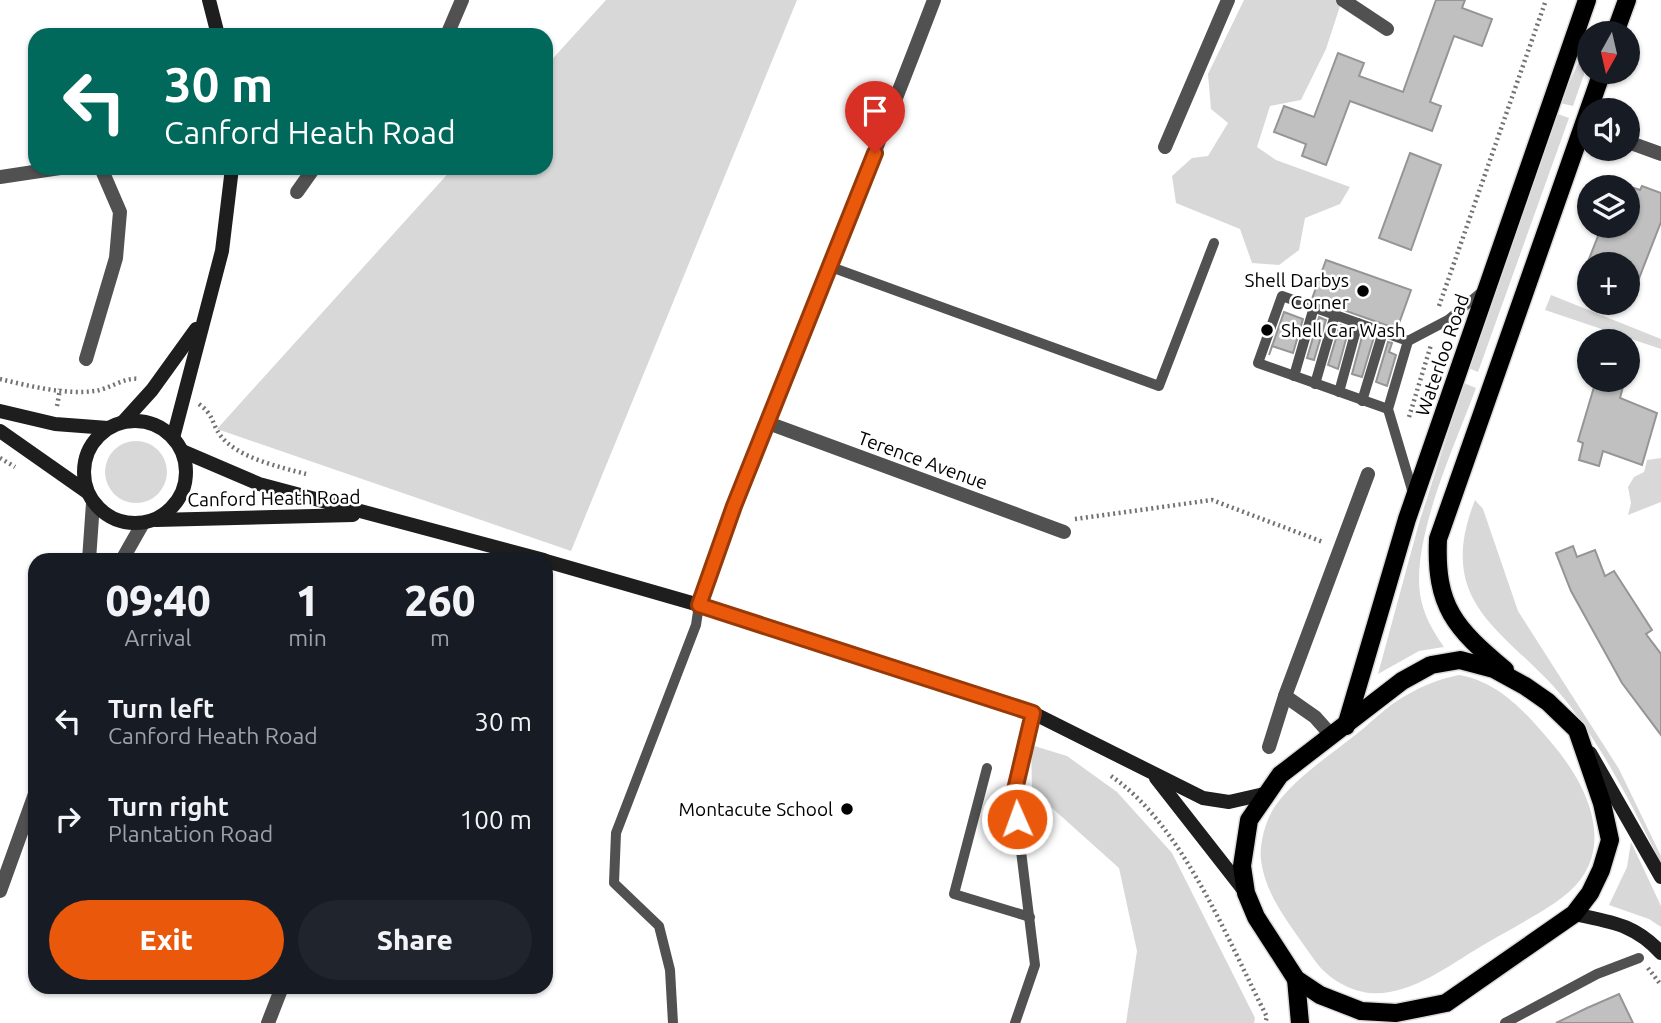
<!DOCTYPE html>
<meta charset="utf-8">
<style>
:root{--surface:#171b24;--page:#20242c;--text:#f1f3f6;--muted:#9ea1a6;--accent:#ea580c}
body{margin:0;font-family:Ubuntu,sans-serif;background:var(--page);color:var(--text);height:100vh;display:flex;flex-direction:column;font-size:26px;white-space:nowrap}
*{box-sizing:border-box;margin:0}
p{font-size:23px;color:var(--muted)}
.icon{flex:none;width:38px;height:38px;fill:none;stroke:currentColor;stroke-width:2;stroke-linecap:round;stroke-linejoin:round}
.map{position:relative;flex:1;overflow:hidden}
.drawer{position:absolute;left:28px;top:553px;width:525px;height:441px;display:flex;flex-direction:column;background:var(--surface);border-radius:21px;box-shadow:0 2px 5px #0004}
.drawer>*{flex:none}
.top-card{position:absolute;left:28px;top:28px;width:525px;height:147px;border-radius:21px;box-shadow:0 2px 5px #0004;background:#00695c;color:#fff;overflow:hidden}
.needle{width:46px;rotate:188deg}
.tools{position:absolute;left:1577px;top:21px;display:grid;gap:14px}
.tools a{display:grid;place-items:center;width:63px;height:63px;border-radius:50%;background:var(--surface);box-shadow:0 2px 5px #0004;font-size:35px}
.pin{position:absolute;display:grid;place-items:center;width:60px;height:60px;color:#fff;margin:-72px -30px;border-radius:50% 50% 50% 0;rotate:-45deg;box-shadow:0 0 7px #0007}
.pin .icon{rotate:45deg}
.me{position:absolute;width:77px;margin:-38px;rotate:358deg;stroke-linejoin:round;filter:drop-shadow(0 0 5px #0008)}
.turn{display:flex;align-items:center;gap:24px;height:147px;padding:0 21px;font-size:32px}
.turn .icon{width:91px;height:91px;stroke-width:2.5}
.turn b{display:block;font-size:49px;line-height:60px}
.eta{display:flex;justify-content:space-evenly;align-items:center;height:119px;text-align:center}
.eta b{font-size:42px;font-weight:800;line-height:49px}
.button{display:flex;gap:14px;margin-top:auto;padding:14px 21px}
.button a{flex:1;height:80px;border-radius:42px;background:var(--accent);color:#fff;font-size:28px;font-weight:800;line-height:80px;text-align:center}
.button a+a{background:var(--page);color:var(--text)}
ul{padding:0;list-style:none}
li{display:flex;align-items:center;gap:21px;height:98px;padding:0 21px}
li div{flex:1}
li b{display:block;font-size:26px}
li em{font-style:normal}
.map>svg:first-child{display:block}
</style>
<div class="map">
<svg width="1661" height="1023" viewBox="0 0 1661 1023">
<rect width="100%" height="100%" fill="#fff"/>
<g fill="#d8d8d8">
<polygon points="606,0 797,0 571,551 217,429 453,168 546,168 546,66"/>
<polygon points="1244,0 1342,0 1326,49 1301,100 1270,106 1257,147 1276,160 1350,187 1340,204 1305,218 1299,250 1279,265 1252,263 1240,229 1176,203 1172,176 1192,158 1208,156 1228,123 1211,109 1208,74"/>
<polygon points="1589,39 1589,60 1573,106 1560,103"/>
<polygon points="1555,113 1569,118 1478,372 1466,367"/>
<polygon points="1551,295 1661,339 1661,349 1545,310"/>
<path d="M 1464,383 L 1476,388 C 1456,443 1412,536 1420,594 C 1423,614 1432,630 1444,647 L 1419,651 L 1378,674 L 1419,523 Z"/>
<circle cx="136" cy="472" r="31"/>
<polygon points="1661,458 1661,502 1628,515 1631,503 1628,487 1634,477 1644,472 1647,460"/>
<path d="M 1475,500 L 1483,509 L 1518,611 L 1619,769 L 1661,856 L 1661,864 C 1634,809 1607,755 1570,706 C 1515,633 1431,611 1475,500 Z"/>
<path d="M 1459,675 C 1499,682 1524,711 1550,741 C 1585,781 1619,846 1570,891 C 1551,909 1504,932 1480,947 C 1448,966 1408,997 1369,993 C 1346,990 1325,976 1313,958 C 1293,929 1265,896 1261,860 C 1259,844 1266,818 1276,805 C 1297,776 1332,754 1359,732 C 1374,720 1388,705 1405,696 C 1422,686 1439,679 1459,675 Z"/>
<polygon points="1031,745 1067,756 1117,792 1172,853 1255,1018 1254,1023 1126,1023 1137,951 1119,868 1032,790"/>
<polygon points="1631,842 1661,906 1661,927 1649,919 1609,905 1627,867"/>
</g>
<g fill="#c0c0c0" stroke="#959595" stroke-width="2">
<polygon points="1436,0 1465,0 1462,8 1492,19 1482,46 1454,36 1430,102 1441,106 1432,131 1350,101 1326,165 1302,156 1306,144 1274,132 1284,106 1314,117 1338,53 1364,63 1359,76 1403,92"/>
<polygon points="1410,153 1441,165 1411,250 1379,238"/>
<polygon points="1628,186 1640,190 1642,186 1661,193 1661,222 1629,304 1628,264 1587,264 1602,226 1628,226"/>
<polygon points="1326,260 1411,290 1397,329 1312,299"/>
<polygon points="1284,312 1303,319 1293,353 1272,346 1269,355"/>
<polygon points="1319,317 1326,320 1314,360 1307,358"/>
<polygon points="1340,325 1349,328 1338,369 1328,365"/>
<polygon points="1363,333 1374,337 1362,377 1352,374"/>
<polygon points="1388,342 1392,343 1389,352 1396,355 1387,386 1376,382"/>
<polygon points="1605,380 1624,383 1620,398 1657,413 1642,465 1603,451 1599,466 1579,460 1583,443 1578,441 1594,387 1602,390"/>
<polygon points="1573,546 1577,557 1595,550 1605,576 1614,571 1652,630 1646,634 1661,654 1661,735 1622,683 1571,591 1556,553"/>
<polygon points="1619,994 1633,1023 1556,1023 1587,1008"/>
</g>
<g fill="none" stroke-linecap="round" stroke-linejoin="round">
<defs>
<g id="primary">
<polyline points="1615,33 1627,0"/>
<polygon points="1460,660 1494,669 1525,686 1548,702 1577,730 1602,803 1610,840 1601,870 1590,893 1574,914 1446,1003 1396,1013 1361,1011 1320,995 1296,979 1256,917 1246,893 1242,866 1249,820 1280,775 1402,681 1431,665"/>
<path d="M 1505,670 C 1455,628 1435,607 1438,539 L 1602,72"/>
<polyline points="1346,726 1407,519 1587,0"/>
<polyline points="1296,979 1300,1023"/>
</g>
</defs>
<use href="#primary" stroke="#dbdbdb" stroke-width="21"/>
<g stroke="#737373" stroke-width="4.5" stroke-dasharray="2 3.5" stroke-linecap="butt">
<polyline points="1439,306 1546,0"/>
<path d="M 0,379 C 30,386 64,395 95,391 C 109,389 125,377 138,379"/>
<path d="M 199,404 C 214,415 211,422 220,435 C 237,458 280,467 306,474"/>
<polyline points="57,406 60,389"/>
<polyline points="1409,417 1431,345"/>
<polyline points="0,458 15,467"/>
<polyline points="1075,519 1212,500 1323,542"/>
<path d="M 1111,776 C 1183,825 1228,941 1267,1017 L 1265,1023"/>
<polyline points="1648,968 1661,985"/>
</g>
<g stroke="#515151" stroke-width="10">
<polyline points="831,267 1159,386 1214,243"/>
<polyline points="1408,341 1388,409 1413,493"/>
<polyline points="1294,376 1314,307"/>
<polyline points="1315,384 1335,315"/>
<polyline points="1339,392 1358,323"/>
<polyline points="1362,401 1383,332"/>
<polyline points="1388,409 1258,363 1282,296 1408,341 1448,320 1484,290"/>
<polyline points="987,768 954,894 1030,917"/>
<polyline points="673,1023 670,970 659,926 614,883 616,833 696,625 699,605"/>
<polyline points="1015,1023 1035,965 1014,794 1033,713"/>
<polyline points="1505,1023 1597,974 1639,958"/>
</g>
<g stroke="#515151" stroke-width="14">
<polyline points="1343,0 1387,29"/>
<polyline points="447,35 462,0"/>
<polyline points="1628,142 1661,154"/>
<polyline points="1165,147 1228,0"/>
<polyline points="0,177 60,168"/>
<polyline points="297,192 314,168"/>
<polyline points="86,359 116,258 120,212 101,168"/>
<polyline points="768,423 1064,532"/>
<polyline points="89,560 93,503"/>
<polyline points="122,560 143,523"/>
<path d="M 699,605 C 772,402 857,202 934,0"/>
<polyline points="1285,696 1315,717 1331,735"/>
<polyline points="1269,747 1285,696 1368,474"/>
<polyline points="0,891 35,794"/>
<polyline points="268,1023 282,987"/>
</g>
<g stroke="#1e1e1e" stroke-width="14">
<polyline points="209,0 218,35"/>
<polyline points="0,411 55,424 108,428"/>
<circle cx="135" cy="472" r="51"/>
<polyline points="123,422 152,390 196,329"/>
<polyline points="0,431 87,492"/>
<polyline points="173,438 222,251 232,168"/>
<polyline points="182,451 259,484 544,560"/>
<polyline points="156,520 353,515"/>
<polyline points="546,561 699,605 1033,713 1203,798 1229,802 1264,794"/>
<polyline points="1590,753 1661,877"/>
<polyline points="1156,778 1246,893"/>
<path d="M 1574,914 C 1611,922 1635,924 1661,953"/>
</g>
<use href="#primary" stroke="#000" stroke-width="18"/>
</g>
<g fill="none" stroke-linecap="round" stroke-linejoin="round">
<defs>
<polyline id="route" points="875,153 734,506 699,605 1033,713 1014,794 1017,819"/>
</defs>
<use href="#route" stroke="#983908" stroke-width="18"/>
<use href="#route" stroke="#ea580c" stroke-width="12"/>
</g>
<g fill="#000" stroke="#fff" stroke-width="2.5">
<circle cx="1363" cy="291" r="7"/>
<circle cx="1267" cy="330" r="7"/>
<circle cx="847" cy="809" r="7"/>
</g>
<g text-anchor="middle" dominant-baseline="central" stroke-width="5" stroke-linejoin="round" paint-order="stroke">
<g font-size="19" fill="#000" stroke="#fff" text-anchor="end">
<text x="1349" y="280">Shell Darbys<tspan x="1349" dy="22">Corner</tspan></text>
<text x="1281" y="330" text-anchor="start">Shell Car Wash</text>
<text x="833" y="809">Montacute School</text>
</g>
<g font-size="19" fill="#000" stroke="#fff">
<text transform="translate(1442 355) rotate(-71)">Waterloo Road</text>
<text transform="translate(923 460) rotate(20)">Terence Avenue</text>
<text transform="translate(274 498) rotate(-1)">Canford Heath Road</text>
</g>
</g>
</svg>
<div class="tools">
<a><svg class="needle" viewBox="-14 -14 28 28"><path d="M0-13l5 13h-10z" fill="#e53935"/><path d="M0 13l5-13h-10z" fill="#9ea1a6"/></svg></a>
<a><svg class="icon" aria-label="sound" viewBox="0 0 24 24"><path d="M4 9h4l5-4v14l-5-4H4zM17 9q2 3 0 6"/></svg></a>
<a><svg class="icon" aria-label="layers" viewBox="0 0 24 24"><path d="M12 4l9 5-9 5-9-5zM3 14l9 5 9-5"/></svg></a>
<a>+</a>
<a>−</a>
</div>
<div class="pin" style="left:875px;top:153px;background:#d93025"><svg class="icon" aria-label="arrive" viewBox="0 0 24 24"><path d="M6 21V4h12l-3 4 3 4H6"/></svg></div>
<svg class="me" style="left:1017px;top:819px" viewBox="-20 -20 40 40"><circle r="17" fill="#ea580c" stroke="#fff" stroke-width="3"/><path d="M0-11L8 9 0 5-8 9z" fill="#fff"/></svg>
<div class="top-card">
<div class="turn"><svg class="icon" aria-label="left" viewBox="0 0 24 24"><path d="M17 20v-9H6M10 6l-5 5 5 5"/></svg><div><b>30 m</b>Canford Heath Road</div></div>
</div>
<section class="drawer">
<div class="eta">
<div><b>09:40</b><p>Arrival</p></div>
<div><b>1</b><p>min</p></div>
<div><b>260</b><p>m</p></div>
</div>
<ul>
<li><svg class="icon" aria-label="left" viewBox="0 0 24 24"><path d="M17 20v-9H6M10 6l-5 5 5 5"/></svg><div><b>Turn left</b><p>Canford Heath Road</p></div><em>30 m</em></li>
<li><svg class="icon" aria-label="right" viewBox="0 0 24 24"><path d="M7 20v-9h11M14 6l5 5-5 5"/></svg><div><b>Turn right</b><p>Plantation Road</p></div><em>100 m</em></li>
</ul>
<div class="button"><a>Exit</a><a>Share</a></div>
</section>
</div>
